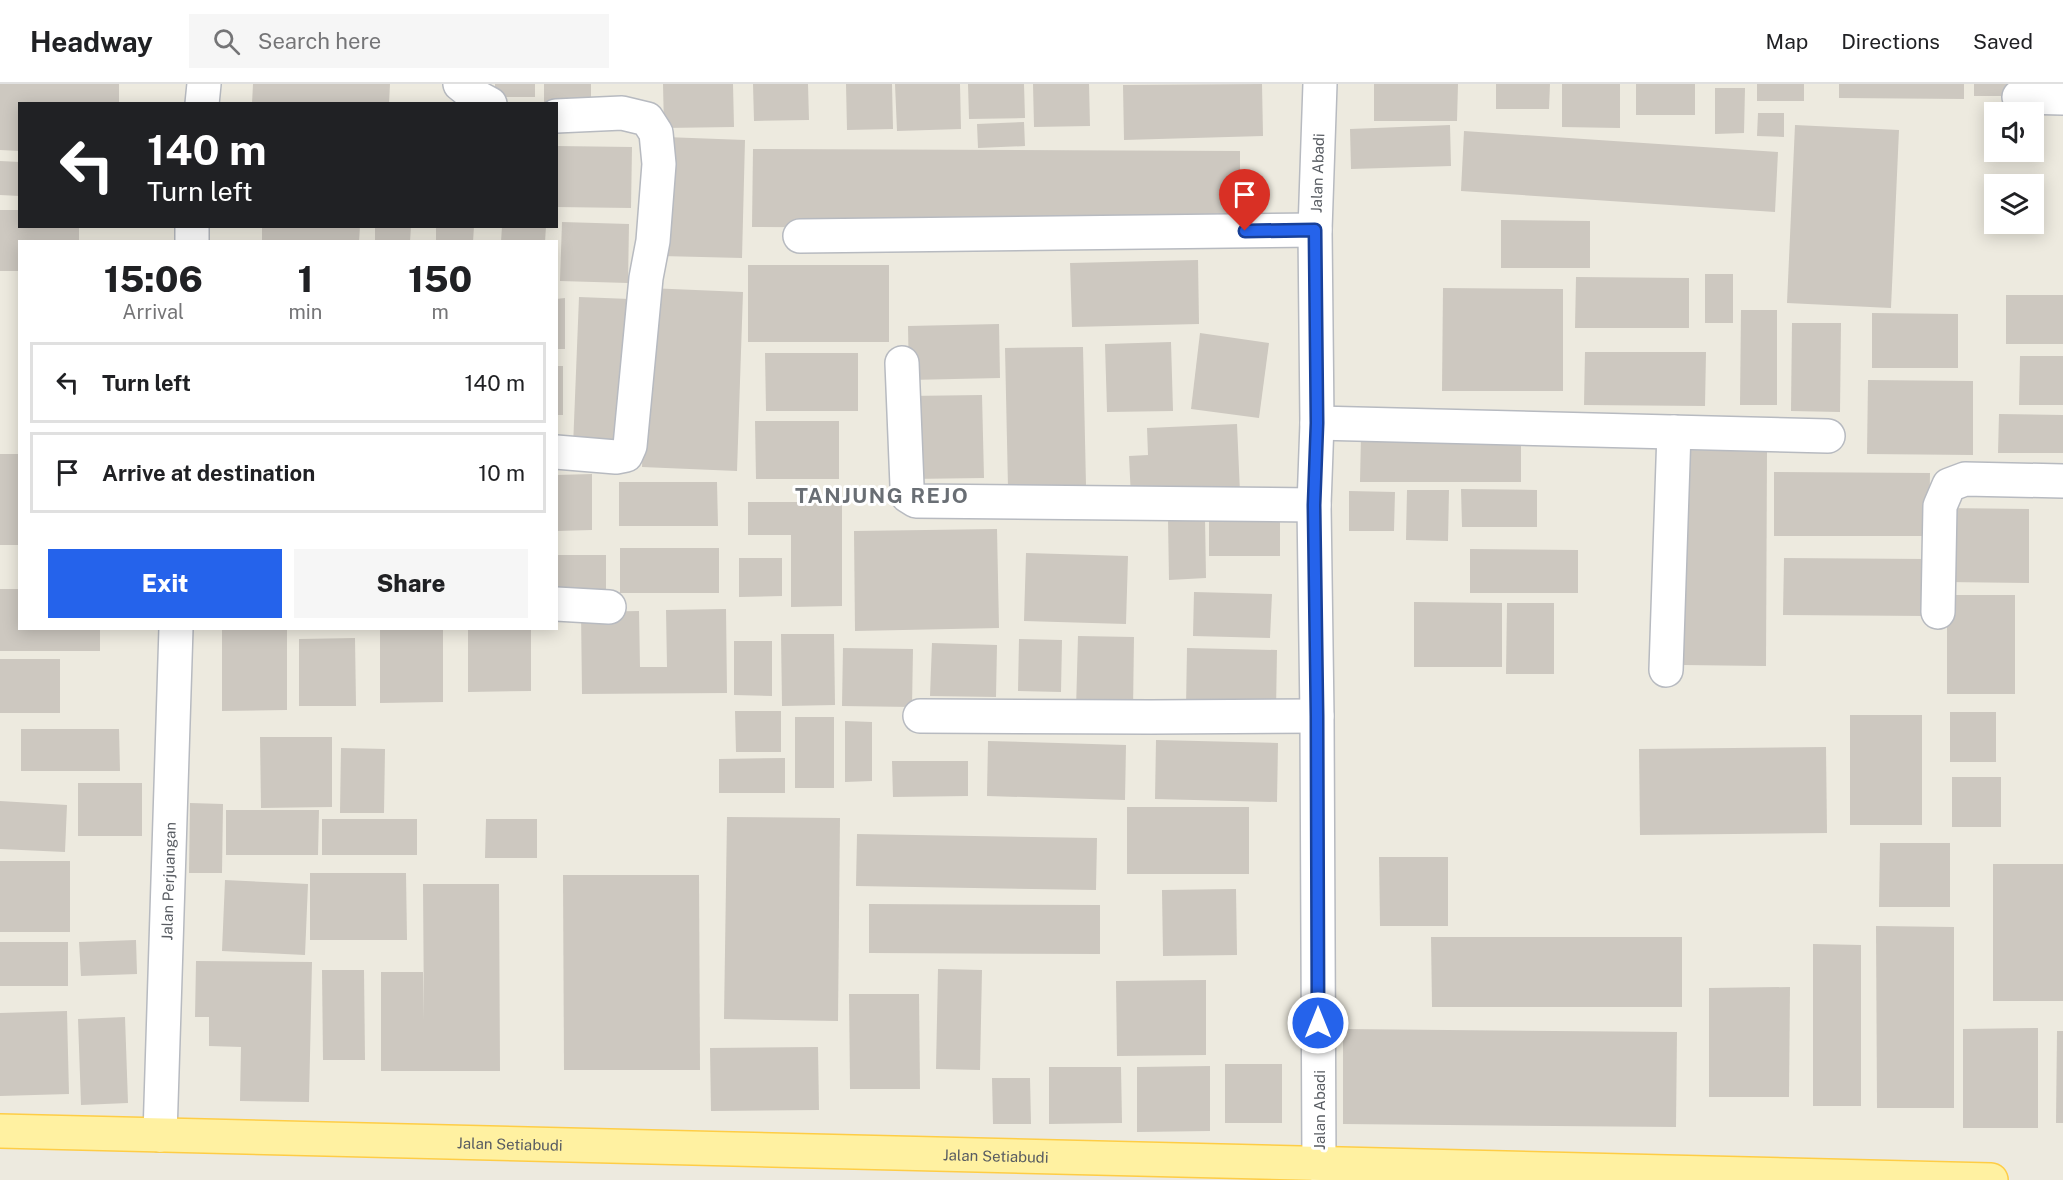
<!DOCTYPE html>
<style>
:root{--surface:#fff;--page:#f6f6f6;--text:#202124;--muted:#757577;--line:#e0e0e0;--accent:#2563eb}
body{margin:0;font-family:"Public Sans",sans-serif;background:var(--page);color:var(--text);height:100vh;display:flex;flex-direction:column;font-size:22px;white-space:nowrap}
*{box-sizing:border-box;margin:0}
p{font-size:20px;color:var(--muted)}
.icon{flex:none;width:33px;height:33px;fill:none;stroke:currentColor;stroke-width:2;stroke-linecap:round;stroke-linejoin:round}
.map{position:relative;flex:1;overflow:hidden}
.sheet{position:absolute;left:18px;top:156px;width:540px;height:390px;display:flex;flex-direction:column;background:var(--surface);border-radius:0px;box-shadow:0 3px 15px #0003}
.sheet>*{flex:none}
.guide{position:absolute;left:18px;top:18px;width:540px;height:126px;border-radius:0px;box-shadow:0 3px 15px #0003;background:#202124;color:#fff;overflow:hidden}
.fabs{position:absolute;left:1984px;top:18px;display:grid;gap:12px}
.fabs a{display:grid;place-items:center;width:60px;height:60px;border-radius:0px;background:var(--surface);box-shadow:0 3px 15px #0003;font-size:30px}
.pin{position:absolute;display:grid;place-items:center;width:51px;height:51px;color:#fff;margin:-62px -26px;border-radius:50% 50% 50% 0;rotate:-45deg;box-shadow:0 0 6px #0007}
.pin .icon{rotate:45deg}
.me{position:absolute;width:66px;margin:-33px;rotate:0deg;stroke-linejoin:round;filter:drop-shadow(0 0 4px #0008)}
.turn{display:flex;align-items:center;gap:21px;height:126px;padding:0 30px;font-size:27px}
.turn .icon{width:78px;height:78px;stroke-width:2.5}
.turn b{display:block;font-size:42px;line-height:51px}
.eta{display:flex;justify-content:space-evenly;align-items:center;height:102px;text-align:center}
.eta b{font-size:36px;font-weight:800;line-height:42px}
.button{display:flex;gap:12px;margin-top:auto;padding:12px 30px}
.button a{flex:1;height:69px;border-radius:0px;background:var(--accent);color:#fff;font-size:24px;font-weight:800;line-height:69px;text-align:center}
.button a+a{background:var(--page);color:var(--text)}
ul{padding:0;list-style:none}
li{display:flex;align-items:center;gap:18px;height:81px;margin:0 12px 9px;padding:0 18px;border:3px solid var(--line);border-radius:0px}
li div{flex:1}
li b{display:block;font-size:22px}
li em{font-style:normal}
header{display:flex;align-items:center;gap:36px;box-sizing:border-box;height:84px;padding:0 30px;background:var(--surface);border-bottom:2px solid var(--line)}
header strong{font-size:28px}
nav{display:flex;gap:33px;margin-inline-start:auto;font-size:21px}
.search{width:420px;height:54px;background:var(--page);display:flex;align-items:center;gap:15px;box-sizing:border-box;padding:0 21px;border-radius:0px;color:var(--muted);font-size:22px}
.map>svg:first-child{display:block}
</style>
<header>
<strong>Headway</strong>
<div class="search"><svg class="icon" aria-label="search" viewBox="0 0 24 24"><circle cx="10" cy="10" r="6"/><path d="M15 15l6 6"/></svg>Search here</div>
<nav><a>Map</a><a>Directions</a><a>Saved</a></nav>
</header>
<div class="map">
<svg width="2063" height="1096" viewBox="0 0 2063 1096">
<rect width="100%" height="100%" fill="#edeadf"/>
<g fill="#cdc8c0">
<polygon points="0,0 119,0 119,20 20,20 20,67 0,66"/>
<polygon points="253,0 390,0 389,20 252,20"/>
<rect x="495" y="0" width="40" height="13"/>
<polygon points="544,0 591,0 591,19 544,18"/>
<polygon points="663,0 733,0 734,43 664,44"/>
<polygon points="753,0 808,0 809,36 754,37"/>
<polygon points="846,0 892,0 893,45 847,46"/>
<polygon points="895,0 960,0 961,45 897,47"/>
<polygon points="968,0 1024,0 1025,34 969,35"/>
<polygon points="1033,0 1089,0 1090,42 1034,43"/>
<polygon points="1262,0 1263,52 1124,56 1123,1"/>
<polygon points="1374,0 1458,0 1457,37 1374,37"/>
<polygon points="1496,0 1550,0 1549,25 1496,25"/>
<polygon points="1562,0 1620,0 1620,44 1562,43"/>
<rect x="1636" y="0" width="59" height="31"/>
<rect x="1757" y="0" width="47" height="17"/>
<polygon points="1839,0 1964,0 1964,15 1839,14"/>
<polygon points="1974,0 2032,0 2031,12 1974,12"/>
<polygon points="1715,4 1745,4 1744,49 1715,50"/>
<polygon points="1758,29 1784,29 1784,53 1757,52"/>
<polygon points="1024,38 1025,62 978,64 977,40"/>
<polygon points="1450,41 1451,82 1351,85 1350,45"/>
<polygon points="1795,41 1899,46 1891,224 1787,219"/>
<polygon points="1464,47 1778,68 1775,128 1461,107"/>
<polygon points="665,53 745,56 742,174 661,172"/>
<polygon points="556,62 632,63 631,124 556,123"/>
<polygon points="753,65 1240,67 1240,146 752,143"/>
<polygon points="0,77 20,78 20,112 0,111"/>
<polygon points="0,126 20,126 20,142 79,142 79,158 20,158 20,187 0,187"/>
<polygon points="1501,136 1590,137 1590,184 1501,184"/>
<polygon points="562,138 629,140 628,199 560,197"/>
<polygon points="262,142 360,142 359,158 262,158"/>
<polygon points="375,142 411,142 410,158 375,158"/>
<polygon points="436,142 474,142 473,158 436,158"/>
<polygon points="502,142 546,142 545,158 501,158"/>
<polygon points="1198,176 1199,240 1072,243 1070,179"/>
<rect x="748" y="181" width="141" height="77"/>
<rect x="1705" y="190" width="28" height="49"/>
<polygon points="1576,193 1689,194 1689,244 1575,244"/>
<polygon points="648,204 743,208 737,387 642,383"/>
<polygon points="1443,204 1563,205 1563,307 1442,307"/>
<rect x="2006" y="211" width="57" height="49"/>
<polygon points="579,213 630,215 624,364 573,363"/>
<polygon points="565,214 565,265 556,265 556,215"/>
<polygon points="1741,226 1777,226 1777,321 1740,321"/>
<polygon points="1872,229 1958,230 1958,284 1872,284"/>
<polygon points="1792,239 1841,239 1840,328 1791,327"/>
<polygon points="999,240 1000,294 909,296 908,242"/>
<polygon points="1200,249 1269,259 1259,334 1191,325"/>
<polygon points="1171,258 1173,327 1107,328 1105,260"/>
<polygon points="1083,263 1086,402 1008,404 1005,264"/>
<polygon points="1585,268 1706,268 1705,322 1584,321"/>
<polygon points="765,269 858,269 858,327 766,327"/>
<polygon points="2020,272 2063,272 2063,321 2019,321"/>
<rect x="556" y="282" width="7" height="49"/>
<polygon points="1868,296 1973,297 1973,371 1867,370"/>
<polygon points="982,311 984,394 910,395 908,312"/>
<polygon points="1999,330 2063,331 2063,369 1998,369"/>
<polygon points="755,337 839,337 839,395 756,395"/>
<polygon points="1237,340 1240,409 1131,414 1129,372 1148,371 1147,344"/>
<polygon points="1361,351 1521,352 1521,398 1360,398"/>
<polygon points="1683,366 1767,367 1766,582 1683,581"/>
<rect x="0" y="370" width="20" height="91"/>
<polygon points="1774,388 1930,389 1929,452 1774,452"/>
<polygon points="592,390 592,446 556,447 556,391"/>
<polygon points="619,398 717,398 718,442 619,442"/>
<polygon points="1461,405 1537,406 1537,443 1462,443"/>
<polygon points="1407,406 1449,406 1448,457 1406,456"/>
<polygon points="1349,407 1395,408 1394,447 1349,447"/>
<polygon points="748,418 842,418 842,522 791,523 791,451 748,451"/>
<polygon points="1945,424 2029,425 2029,499 1945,498"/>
<rect x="1209" y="433" width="71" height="39"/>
<polygon points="1205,434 1206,494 1169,496 1168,435"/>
<polygon points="997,445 999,544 855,547 854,447"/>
<rect x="620" y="464" width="99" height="45"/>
<polygon points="1470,465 1578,466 1578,509 1470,509"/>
<polygon points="1026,469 1128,472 1126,540 1024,537"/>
<polygon points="556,471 606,471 606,508 556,509"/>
<polygon points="739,474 782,474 782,512 739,513"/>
<polygon points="1784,474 1927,475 1927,532 1783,531"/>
<polygon points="0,505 20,505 20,544 100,544 100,567 0,567"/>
<polygon points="1194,508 1272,510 1270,554 1193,552"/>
<rect x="1947" y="511" width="68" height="99"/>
<polygon points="1414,518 1502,519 1502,583 1414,583"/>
<polygon points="1507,519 1554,519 1554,590 1506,590"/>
<polygon points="726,525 727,609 582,610 581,528 639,527 640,583 667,583 666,526"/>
<polygon points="222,544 287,544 287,626 222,627"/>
<polygon points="380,544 443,544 443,618 380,619"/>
<polygon points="468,544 531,544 531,607 468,608"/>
<polygon points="781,550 834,550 835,621 782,622"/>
<polygon points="1078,552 1134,553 1133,627 1076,626"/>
<polygon points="355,554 356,622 299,622 299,555"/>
<polygon points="1019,555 1062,556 1061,608 1018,607"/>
<polygon points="734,557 772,557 772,612 734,611"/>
<polygon points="932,559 997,561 996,613 930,612"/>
<polygon points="843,564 913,565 912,623 842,622"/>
<polygon points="1187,564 1277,566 1276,627 1186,624"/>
<rect x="0" y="575" width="60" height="54"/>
<polygon points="735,627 781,627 781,668 736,668"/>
<rect x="1950" y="628" width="46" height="50"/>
<rect x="1850" y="631" width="72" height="110"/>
<rect x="795" y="633" width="39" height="71"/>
<polygon points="845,637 872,638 872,697 845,698"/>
<polygon points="21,645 119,645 120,687 21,687"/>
<polygon points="260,653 332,653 332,723 261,724"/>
<polygon points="1156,656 1278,659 1277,718 1155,715"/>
<polygon points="988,657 1126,661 1125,716 987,712"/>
<polygon points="1826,663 1827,749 1640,751 1639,665"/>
<polygon points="341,664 385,665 384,729 340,729"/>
<polygon points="785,674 785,709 719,709 719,675"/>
<polygon points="892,677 968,677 968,712 893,713"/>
<rect x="1952" y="693" width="49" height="50"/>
<rect x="78" y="699" width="64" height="53"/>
<polygon points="0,717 67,721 65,768 0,765"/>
<polygon points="190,719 223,720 222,789 189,789"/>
<rect x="1127" y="723" width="122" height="67"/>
<polygon points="226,726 319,726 318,771 226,771"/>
<polygon points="727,733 840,734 838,937 724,935"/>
<rect x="322" y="735" width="95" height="36"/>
<polygon points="486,735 537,735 537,774 485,774"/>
<polygon points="857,750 1097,754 1096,806 856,802"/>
<polygon points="1880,759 1950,759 1950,823 1879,823"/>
<polygon points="1379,773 1448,773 1448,842 1380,842"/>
<rect x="0" y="777" width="70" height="71"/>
<rect x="1993" y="780" width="70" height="137"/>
<polygon points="310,789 406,789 407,856 310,856"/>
<polygon points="563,791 699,791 700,986 564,986"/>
<polygon points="225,796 308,800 305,871 222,867"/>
<polygon points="423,800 499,800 500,987 381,987 381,888 423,888 424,936"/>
<polygon points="1236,805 1237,871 1163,872 1162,806"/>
<polygon points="869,820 1100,821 1100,870 869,869"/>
<polygon points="1876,842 1954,843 1954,1024 1877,1024"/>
<polygon points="1431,853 1682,853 1682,923 1432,923"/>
<polygon points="136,856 137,890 81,892 79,858"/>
<rect x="0" y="858" width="68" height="44"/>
<polygon points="1813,860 1861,861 1861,1022 1813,1022"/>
<polygon points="196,877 312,878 309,1018 240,1017 241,963 209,962 209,933 195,933"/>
<polygon points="938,885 982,886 980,986 936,985"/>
<polygon points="322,886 364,886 365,976 323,976"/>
<polygon points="1206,896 1206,971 1117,972 1116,897"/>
<polygon points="1790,903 1789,1013 1709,1013 1709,904"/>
<polygon points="849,910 919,910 920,1005 850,1005"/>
<polygon points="67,927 69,1010 0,1012 0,929"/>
<polygon points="125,933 128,1019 81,1021 78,935"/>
<polygon points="2038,944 2038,1044 1963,1044 1963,945"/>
<polygon points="1343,945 1677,948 1676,1043 1343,1040"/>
<polygon points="2057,947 2063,947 2063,1039 2056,1039"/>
<polygon points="818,963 819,1026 711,1027 710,964"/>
<rect x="1225" y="980" width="57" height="59"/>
<polygon points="1210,982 1210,1047 1137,1048 1137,983"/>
<polygon points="1049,983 1121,983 1122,1039 1049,1040"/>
<polygon points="992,994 1030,994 1031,1040 993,1040"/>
</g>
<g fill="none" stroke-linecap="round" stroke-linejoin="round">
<defs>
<g id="minor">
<polyline points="460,0 475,12 490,20"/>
<polyline points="2019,13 2063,14"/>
<polyline points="202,20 204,0"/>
<polyline points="556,32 622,29 647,35 656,49 659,80 653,157 646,194 630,362 626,371 616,373 556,368"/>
<polyline points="800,152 1315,146"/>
<polyline points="192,158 192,142"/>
<polyline points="902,279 907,402 908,412 916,417 1314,421"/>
<polyline points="1317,339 1828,352"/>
<polyline points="556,520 609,523"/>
<polyline points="1938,528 1940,422 1949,401 1965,395 2063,397"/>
<polyline points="1666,586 1674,348"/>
<polyline points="920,632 1151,633 1317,632"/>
<path id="s1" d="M 160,1051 L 176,544"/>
<path id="s2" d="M 1319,1081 L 1317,632 L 1314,421 L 1317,339 L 1315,146 L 1320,0"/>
</g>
<g id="major">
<path id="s3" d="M 0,1047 L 1991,1096"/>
</g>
</defs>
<use href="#minor" stroke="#b7bac0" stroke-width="36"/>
<use href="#major" stroke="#fecd46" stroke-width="36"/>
<use href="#minor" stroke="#fff" stroke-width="33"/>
<use href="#major" stroke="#fff1a1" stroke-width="33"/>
</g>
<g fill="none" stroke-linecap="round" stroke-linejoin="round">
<defs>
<polyline id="route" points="1245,147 1315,146 1317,339 1314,421 1317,632 1318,939"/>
</defs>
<use href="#route" stroke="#184099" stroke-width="15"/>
<use href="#route" stroke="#2563eb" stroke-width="10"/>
</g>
<g text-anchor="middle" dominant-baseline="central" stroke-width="6" stroke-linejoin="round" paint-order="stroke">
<g font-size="15" fill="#585c62" stroke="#fff">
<text stroke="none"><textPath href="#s2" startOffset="992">Jalan Abadi</textPath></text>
<text stroke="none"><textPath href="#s1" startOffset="254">Jalan Perjuangan</textPath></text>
<text transform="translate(1319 1026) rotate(-90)">Jalan Abadi</text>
<text stroke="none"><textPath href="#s3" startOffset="510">Jalan Setiabudi</textPath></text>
<text stroke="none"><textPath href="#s3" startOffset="996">Jalan Setiabudi</textPath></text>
</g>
<g font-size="21" font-weight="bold" letter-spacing="1.5" fill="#696e74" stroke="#fff">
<text x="882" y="411">TANJUNG REJO</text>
</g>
</g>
</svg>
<div class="fabs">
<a><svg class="icon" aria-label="sound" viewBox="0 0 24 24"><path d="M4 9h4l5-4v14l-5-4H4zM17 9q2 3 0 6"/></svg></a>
<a><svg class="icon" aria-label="layers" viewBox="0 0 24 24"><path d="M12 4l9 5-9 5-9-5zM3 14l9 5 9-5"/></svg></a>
</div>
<div class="pin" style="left:1245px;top:147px;background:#d93025"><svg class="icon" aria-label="arrive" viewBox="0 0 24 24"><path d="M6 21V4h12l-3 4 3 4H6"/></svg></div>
<svg class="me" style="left:1318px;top:939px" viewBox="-20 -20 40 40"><circle r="17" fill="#2563eb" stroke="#fff" stroke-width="3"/><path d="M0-11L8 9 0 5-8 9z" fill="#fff"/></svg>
<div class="guide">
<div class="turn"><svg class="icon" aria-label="left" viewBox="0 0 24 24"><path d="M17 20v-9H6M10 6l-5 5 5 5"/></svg><div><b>140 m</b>Turn left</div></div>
</div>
<section class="sheet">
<div class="eta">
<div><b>15:06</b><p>Arrival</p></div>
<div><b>1</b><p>min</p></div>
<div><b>150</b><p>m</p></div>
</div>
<ul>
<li><svg class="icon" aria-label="left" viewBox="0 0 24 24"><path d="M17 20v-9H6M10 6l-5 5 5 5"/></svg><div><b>Turn left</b></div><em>140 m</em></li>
<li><svg class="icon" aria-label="arrive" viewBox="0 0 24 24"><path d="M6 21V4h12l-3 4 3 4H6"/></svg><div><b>Arrive at destination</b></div><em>10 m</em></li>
</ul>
<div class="button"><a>Exit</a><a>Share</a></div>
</section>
</div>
